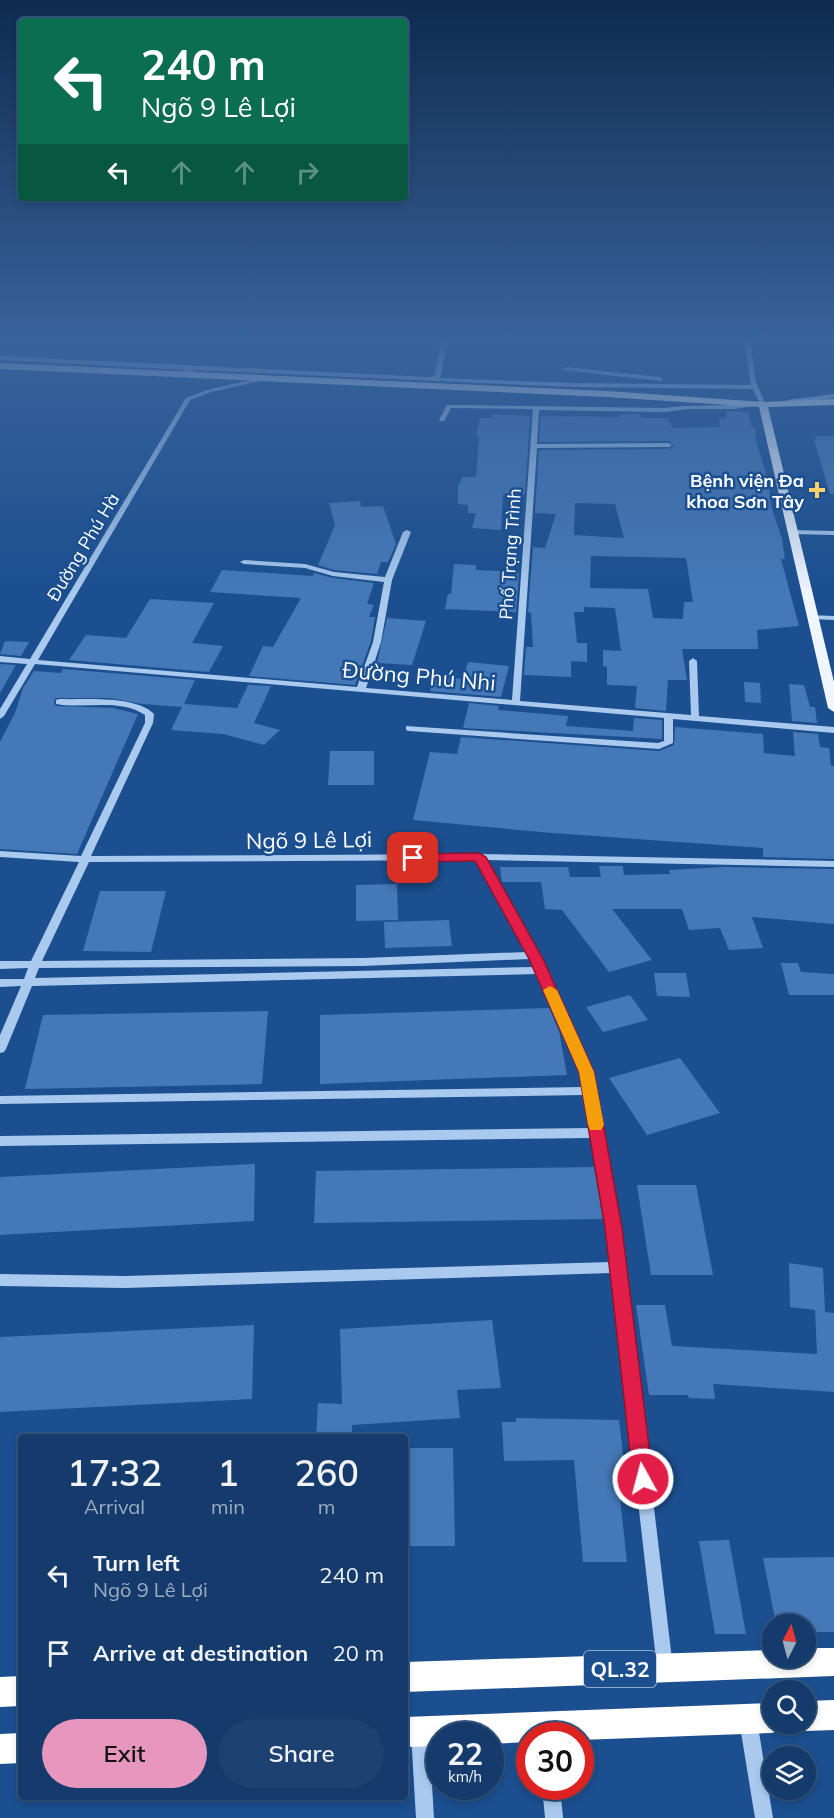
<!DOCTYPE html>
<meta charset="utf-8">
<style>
:root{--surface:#143b6b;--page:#1d4271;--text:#f1f3f6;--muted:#9dadc1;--line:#33557e;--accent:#e797bd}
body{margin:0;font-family:Mulish,sans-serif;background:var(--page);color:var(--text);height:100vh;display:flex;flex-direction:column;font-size:22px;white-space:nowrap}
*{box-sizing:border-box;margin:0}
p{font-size:20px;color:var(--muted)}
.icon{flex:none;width:33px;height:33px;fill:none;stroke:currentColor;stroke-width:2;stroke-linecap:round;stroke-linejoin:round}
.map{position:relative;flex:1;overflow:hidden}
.panel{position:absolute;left:18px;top:1434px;width:390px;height:366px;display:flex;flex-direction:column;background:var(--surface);border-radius:6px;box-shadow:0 3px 9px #0003,0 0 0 2px var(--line)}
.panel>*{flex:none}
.hud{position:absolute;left:18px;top:18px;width:390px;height:183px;border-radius:6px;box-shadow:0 3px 9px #0003,0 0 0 2px var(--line);background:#0b6e4f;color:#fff;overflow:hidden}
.needle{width:39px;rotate:6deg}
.controls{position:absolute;left:762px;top:1614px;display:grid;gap:12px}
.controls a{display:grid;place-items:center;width:54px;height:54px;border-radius:50%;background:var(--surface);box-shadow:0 3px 9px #0003,0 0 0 2px var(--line);font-size:30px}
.speed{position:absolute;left:426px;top:1722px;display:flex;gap:12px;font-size:30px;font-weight:700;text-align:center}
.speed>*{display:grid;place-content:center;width:78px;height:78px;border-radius:50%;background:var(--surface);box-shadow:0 3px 9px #0003,0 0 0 2px var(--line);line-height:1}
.speed small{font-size:15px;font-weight:400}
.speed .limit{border:9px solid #d22;background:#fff;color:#111}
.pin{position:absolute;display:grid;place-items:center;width:51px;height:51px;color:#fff;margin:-26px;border-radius:12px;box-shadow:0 3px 9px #0006}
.me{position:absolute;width:66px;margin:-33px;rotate:353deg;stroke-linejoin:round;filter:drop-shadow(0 0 4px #0008)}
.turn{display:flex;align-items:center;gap:21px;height:126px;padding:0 24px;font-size:27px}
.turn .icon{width:78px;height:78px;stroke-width:2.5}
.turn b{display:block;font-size:42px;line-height:51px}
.lanes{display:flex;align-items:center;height:57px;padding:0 24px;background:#0003;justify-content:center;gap:30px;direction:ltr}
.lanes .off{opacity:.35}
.eta{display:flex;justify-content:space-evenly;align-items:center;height:102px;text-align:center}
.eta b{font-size:36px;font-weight:600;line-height:42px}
.cta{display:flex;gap:12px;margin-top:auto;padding:12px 24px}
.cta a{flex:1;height:69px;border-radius:36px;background:var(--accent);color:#111;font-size:24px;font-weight:600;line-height:69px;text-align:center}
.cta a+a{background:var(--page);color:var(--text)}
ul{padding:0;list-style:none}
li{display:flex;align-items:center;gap:18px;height:78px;padding:0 24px}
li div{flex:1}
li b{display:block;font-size:22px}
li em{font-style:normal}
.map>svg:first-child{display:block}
</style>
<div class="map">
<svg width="834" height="1818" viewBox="0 0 834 1818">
<rect width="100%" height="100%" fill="#1b4f8f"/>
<g fill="#4478b7" fill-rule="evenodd">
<path d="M 726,411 L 749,412 L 751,427 L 755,427 L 756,441 L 769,483 L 771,506 L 782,539 L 785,559 L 781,559 L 799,626 L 757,630 L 758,649 L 682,649 L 687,680 L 668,680 L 666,711 L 635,708 L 637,686 L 607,685 L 607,667 L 603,666 L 603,650 L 621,651 L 615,608 L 584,607 L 584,612 L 574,612 L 577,643 L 587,643 L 587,662 L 571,661 L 571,677 L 524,675 L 526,647 L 533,647 L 531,613 L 528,612 L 533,547 L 545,548 L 556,514 L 535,513 L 539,450 L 669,449 L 674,446 L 669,441 L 539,442 L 541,416 L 621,417 L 620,414 L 640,414 L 641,418 L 668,418 L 672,428 L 720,427 L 719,418 L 726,419 ZM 575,503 L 615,504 L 624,538 L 574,535 ZM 591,556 L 686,558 L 693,602 L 684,602 L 683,619 L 653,618 L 648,589 L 590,588 Z"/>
<polygon points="492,414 530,416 525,494 503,494 501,530 472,528 476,513 468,513 468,505 458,504 458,484 460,484 462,477 476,477 479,436 476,436 480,418 492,418"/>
<polygon points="815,436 834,436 834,494 830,494 814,440 816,440"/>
<polygon points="360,501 361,507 383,506 396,544 388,562 381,562 377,574 334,570 318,565 335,525 329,503"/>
<polygon points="454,564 476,565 476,570 519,572 516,612 445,609 448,594 451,594"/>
<polygon points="222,570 313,576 314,573 333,578 374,583 367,604 374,605 369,617 375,617 371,641 355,685 249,676 263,646 273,647 301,598 210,592"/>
<polygon points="150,599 214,603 192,643 223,646 209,672 69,660 86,635 126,638"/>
<polygon points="387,618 426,621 412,665 377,663"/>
<polygon points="5,641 29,642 21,656 0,654"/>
<polygon points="468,662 509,666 501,697 430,691 435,676 463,679"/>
<polygon points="0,664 16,665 0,693"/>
<polygon points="63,669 195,680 184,704 237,708 248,685 271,686 254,723 280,730 264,745 223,734 171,730 182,707 142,704 109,698 55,698 54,704 56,706 113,708 138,714 77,854 0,849 0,742 15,713 23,688 34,671 61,673"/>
<polygon points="744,682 760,683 761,703 745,702"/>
<polygon points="789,684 804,685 810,707 815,707 817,723 792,721"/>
<polygon points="469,703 499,706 498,710 568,716 566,726 633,731 634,718 662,720 662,739 463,728"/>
<polygon points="675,727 763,734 764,753 795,756 793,732 818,734 820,747 829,748 831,766 834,766 834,859 763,857 763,848 552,833 413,820 430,752 457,754 461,737 659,751 674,745"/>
<polygon points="330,751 374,751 374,785 328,785"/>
<polygon points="599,866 623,866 624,875 670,874 669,870 723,867 834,869 834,924 752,917 763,948 729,950 720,928 689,930 682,909 612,909 652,960 609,972 562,910 545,909 541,882 502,882 500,867 568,867 570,877 601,877"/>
<polygon points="397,884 398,920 356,921 356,885"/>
<polygon points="100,891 166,891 151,952 83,951"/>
<polygon points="449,920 452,946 385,948 384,922"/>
<polygon points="781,963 798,963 801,972 834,974 834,995 789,995"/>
<polygon points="654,973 686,973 690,997 657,996"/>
<polygon points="630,995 648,1020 603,1032 586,1007"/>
<polygon points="549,1008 559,1031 567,1075 320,1084 320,1015"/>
<polygon points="268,1011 262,1084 25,1089 43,1015"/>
<polygon points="680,1058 720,1113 647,1135 609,1078"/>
<polygon points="255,1164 254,1221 0,1235 0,1177"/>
<polygon points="594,1167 603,1219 314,1223 316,1171"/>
<polygon points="637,1185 696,1185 713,1275 651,1275"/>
<polygon points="789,1263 823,1268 825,1312 834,1313 834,1392 713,1384 715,1399 689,1398 688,1395 649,1395 636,1305 665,1305 672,1346 817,1354 815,1310 790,1307"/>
<polygon points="492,1320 501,1388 457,1390 460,1418 352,1425 352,1437 316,1437 318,1403 342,1404 340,1329"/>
<polygon points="254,1325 252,1399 0,1412 0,1337"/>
<polygon points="516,1418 619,1420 625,1471 617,1471 627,1562 583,1562 574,1460 504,1461 502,1422 516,1422"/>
<polygon points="405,1448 453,1448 455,1546 405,1546"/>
<polygon points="729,1540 746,1634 715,1634 699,1541"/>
<polygon points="834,1557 834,1632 806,1632 806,1624 776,1624 763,1558"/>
</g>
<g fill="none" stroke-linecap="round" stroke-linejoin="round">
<g fill="#a9c9ee" fill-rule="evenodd">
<polygon points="441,340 447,340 441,376 439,378 572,383 751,385 744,340 750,340 756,382 765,403 771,402 774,404 761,406 753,389 572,387 193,370 200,374 200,376 198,377 183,370 0,360 0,356 429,377 435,375"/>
<polygon points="565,367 660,377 663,379 660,381 563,370 562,369"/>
<path d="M 263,377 L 265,378 L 265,380 L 211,392 L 190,400 L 38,660 L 357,687 L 373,642 L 384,582 L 333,576 L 305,568 L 244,564 L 240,562 L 244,560 L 305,564 L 334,572 L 385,577 L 403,532 L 407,530 L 411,532 L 392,580 L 381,642 L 366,688 L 512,700 L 533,409 L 451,408 L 444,421 L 440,421 L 439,420 L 447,405 L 665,408 C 694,404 722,407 751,403 L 753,404 L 753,406 L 735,409 L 688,409 L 665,412 L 539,410 L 537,444 L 669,443 L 672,445 L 669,447 L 537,448 L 520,701 L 691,715 L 689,661 L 693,658 L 697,661 L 699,716 L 834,727 L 834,733 L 673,719 L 673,743 L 659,749 L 409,731 L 406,730 L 406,726 L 658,743 L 664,741 L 664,718 L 35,664 L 4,716 L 0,719 L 0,709 L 27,664 L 0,662 L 0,656 L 30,659 L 186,398 L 207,390 Z"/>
<polygon points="834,394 834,398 787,404 784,402 787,400"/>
<polygon points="789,530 834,531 834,535 792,534 789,534"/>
<polygon points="809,615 834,616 834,620 812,619 809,619"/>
<path d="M 59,699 C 85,700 135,695 154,714 L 153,723 L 91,856 L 479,854 L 834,861 L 834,867 L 486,860 L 541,959 L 592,1072 L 621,1229 L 673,1668 L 671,1674 L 665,1676 L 659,1674 L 657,1668 L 612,1273 L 125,1288 L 0,1286 L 0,1274 L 125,1276 L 611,1262 L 607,1229 L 591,1138 L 0,1146 L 0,1136 L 590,1128 L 584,1095 L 0,1104 L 0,1096 L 583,1087 L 580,1072 L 537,974 L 32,986 L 6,1049 L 4,1052 L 0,1053 L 0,1035 L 21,986 L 0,987 L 0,979 L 24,979 L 28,968 L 0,969 L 0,961 L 31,961 L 79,862 L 0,857 L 0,851 L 81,856 L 145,723 L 145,715 C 120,698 84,709 56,704 L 56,700 ZM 476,860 L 527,952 L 363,958 L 42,961 L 89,862 ZM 530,959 L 534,967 L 35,978 L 39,968 L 363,966 Z"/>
<polygon points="748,1711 754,1714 757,1720 773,1818 755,1818 739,1720 742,1714"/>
<polygon points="420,1725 426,1728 429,1734 434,1818 416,1818 411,1734 414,1728"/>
<polygon points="542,1786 560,1786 563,1818 545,1818"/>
</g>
<polygon fill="#f0f6ff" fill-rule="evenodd" points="0,363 607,391 763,402 834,399 834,405 768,407 834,682 834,712 828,708 759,407 607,397 0,369"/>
<g fill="#fff" fill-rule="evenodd">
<polygon points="806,1648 834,1648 834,1676 405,1692 405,1662 772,1650 772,1658 806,1658"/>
<polygon points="21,1676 21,1706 0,1707 0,1677"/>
<polygon points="834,1700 834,1730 806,1731 795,1727 794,1724 806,1724 806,1701"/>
<polygon points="772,1703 772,1724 785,1724 783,1729 772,1733 580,1740 580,1736 530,1736 530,1742 490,1744 490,1736 440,1736 440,1746 405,1747 405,1717"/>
<polygon points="21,1733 21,1763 0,1764 0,1734"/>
</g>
</g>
<linearGradient id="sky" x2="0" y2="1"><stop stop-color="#0f2b4f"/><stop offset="0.57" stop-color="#39639b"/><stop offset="1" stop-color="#39639b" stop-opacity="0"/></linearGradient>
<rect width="834" height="594" fill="url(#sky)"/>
<polygon fill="#e11d48" stroke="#92132f" stroke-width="1.5" points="479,853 486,857 543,959 594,1072 622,1228 653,1479 650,1486 643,1488 636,1486 633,1479 605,1228 579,1072 529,959 475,861 413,862 406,858 413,854"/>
<polygon fill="#f59e0b" points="550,986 557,990 594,1072 604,1125 601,1130 590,1130 588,1125 579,1072 543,990"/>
<path fill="#ffd166" stroke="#1b4f8f" stroke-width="2" d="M814 481h6v6h6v6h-6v6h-6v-6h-6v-6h6z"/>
<g text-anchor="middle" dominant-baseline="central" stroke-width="5" stroke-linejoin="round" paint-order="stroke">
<g font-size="18" font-weight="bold" fill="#fff" stroke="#1b4f8f" text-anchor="end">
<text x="804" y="480">Bệnh viện Đa<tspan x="804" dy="21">khoa Sơn Tây</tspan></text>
</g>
<g font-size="18" fill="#fff" stroke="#1b4f8f">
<text transform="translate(83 547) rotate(-59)">Đường Phú Hà</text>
<text transform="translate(510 554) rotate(-86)">Phố Trạng Trình</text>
</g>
<rect fill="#1b4f8f" stroke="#bbcadd" stroke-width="1.5" x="584" y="1651" width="72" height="36" rx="4.5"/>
<g font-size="21" font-weight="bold" fill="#fff">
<text x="620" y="1669">QL.32</text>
</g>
<g font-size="22" fill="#fff" stroke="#1b4f8f">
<text transform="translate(419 676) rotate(5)">Đường Phú Nhi</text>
<text transform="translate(309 840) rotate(-1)">Ngõ 9 Lê Lợi</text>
</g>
</g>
</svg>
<div class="controls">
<a><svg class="needle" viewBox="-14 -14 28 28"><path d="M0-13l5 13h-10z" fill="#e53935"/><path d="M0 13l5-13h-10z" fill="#9dadc1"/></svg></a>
<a><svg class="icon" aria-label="search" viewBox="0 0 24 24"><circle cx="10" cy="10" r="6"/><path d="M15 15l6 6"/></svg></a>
<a><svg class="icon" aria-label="layers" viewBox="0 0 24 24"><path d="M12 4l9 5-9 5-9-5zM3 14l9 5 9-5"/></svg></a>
</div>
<div class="speed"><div>22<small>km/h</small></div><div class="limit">30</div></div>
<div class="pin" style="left:413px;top:858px;background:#d93025"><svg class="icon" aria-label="arrive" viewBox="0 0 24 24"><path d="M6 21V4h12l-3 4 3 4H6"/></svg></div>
<svg class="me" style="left:643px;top:1479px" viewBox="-20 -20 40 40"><circle r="17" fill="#e11d48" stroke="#fff" stroke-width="3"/><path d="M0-11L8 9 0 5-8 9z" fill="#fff"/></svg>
<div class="hud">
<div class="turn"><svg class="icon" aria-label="left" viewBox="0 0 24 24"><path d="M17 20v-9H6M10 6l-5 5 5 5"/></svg><div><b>240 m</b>Ngõ 9 Lê Lợi</div></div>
<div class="lanes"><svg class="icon" aria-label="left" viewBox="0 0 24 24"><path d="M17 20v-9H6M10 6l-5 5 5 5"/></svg><svg class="icon off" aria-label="ahead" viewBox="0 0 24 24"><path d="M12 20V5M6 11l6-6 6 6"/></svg><svg class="icon off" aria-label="ahead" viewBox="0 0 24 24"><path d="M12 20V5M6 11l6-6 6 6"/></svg><svg class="icon off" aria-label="right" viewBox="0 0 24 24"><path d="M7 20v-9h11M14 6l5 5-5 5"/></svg></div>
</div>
<section class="panel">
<div class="eta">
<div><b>17:32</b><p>Arrival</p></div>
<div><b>1</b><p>min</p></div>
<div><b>260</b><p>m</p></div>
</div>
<ul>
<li><svg class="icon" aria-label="left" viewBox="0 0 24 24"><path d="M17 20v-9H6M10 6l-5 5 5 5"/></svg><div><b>Turn left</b><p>Ngõ 9 Lê Lợi</p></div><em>240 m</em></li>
<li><svg class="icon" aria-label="arrive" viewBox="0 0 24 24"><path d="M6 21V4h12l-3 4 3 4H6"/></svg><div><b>Arrive at destination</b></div><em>20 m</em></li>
</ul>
<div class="cta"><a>Exit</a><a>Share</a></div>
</section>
</div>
